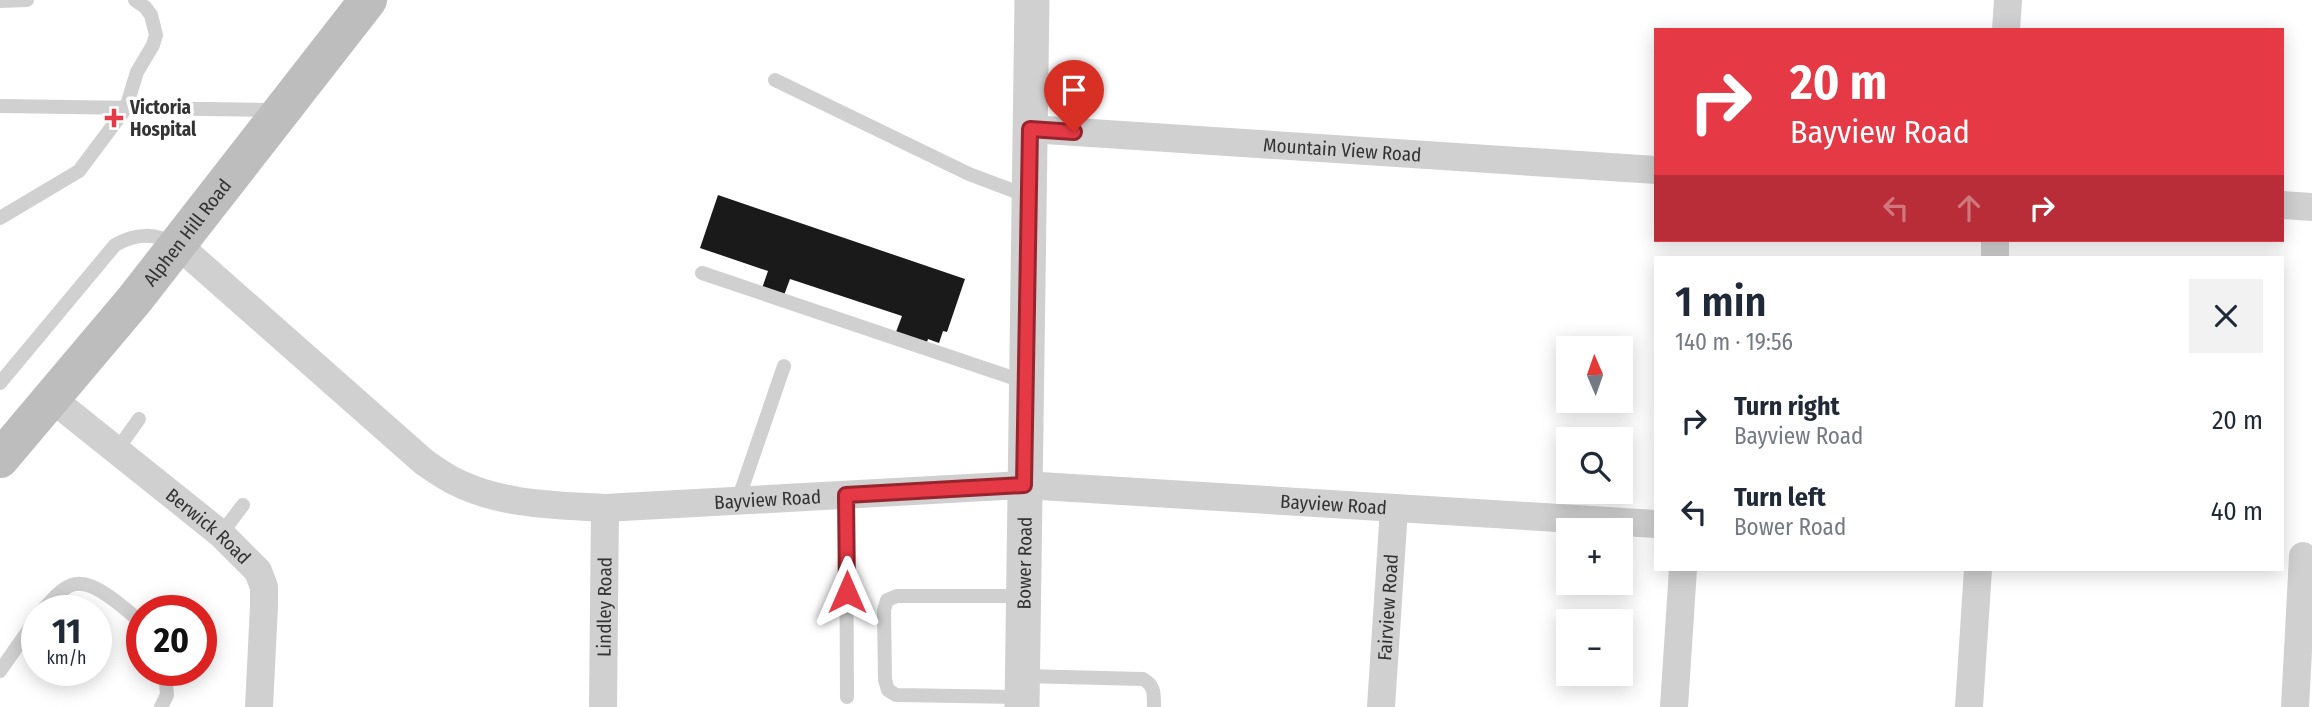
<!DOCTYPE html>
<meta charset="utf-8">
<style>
:root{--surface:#fff;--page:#f2f2f3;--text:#1f2937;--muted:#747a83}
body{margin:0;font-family:"Fira Sans Condensed",sans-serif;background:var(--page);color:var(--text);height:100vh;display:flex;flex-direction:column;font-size:26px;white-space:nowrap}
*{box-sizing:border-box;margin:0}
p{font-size:23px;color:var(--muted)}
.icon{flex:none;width:38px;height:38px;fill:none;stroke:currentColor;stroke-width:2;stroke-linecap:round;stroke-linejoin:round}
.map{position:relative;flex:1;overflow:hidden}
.panel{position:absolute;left:1654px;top:256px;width:630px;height:315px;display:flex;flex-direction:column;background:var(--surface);border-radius:0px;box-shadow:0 4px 18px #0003}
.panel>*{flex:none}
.hud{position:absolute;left:1654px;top:28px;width:630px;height:214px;border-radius:0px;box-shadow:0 4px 18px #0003;background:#e63946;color:#fff;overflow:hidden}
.needle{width:46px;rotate:358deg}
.controls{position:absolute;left:1556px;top:336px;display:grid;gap:14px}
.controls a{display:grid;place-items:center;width:77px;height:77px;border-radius:0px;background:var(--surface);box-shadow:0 4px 18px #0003;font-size:35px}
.speed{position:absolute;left:21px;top:595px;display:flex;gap:14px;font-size:35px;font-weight:700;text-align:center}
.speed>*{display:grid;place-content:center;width:91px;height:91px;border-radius:50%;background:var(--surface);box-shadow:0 4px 18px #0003;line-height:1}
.speed small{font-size:18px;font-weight:400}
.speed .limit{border:10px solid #d22;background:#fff;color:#111}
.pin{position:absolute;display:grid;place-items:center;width:60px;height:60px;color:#fff;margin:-72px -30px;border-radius:50% 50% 50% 0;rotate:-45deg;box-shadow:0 0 7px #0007}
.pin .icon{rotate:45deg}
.me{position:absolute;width:77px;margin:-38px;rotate:0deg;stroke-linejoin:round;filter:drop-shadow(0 0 5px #0008)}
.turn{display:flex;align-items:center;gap:24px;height:147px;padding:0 21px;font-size:32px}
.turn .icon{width:91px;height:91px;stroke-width:2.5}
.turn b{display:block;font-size:49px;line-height:60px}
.lanes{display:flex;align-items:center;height:66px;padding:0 21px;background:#0003;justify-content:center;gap:35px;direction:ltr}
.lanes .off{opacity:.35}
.round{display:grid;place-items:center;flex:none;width:74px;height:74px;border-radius:0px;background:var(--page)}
.head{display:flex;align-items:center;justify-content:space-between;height:119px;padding:0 21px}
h1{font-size:42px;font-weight:600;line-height:52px}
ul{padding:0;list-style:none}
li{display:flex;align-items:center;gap:21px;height:91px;padding:0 21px}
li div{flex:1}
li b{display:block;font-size:26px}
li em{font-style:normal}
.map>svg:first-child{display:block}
</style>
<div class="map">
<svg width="2312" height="707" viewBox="0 0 2312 707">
<rect width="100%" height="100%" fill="#fff"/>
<polygon fill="#1a1a1a" points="718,195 965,279 947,332 943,331 939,343 928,339 927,342 896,332 902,316 790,279 783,298 761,291 768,271 700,248"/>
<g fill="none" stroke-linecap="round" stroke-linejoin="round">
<g stroke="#d0d0d0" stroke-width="14">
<polyline points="0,1 27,0"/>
<polyline points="775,80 969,174 1027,196"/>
<polyline points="0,106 276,110"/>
<polyline points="0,218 79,171 126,108 137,72 153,45 156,35 151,15 145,7 135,0"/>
<polyline points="702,273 1025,382"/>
<path d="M 0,383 L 115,245 C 136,233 154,233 176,244"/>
<polyline points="117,450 139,419"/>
<polyline points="846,495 847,697"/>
<polyline points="738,500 784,366"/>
<polyline points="221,534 243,505"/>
<path d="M 42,611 C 65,585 76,573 107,595 C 120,604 131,613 142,624"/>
<polyline points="0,671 37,618"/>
<path d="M 1023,676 L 1143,679 C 1155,686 1154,694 1154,707"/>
<polyline points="1021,697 896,695 888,690 885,680 884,610 887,600 897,596 1023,596"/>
<polyline points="161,707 167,695 165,670"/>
</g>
<g stroke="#d0d0d0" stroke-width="28">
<polyline points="2006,30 2008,0"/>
<path id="s1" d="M 1030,129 L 1656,170"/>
<polyline points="2282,205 2312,207"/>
<path id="s2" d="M 178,245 L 424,462 C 434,469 445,477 456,482 C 502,505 555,505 605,508 L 1024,485 L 1656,524"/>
<polyline points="1995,257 1995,240"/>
<path id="s3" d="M 51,398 L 221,534 L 258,571 L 264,587 L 264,606 L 259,707"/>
<path id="s4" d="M 603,707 L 605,508"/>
<path id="s5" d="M 1381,707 L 1394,509"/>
<polyline points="1674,707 1683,569"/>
<polyline points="1969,707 1978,569"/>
<polyline points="2295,707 2303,556"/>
</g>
<path stroke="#d0d0d0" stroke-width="35" id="s6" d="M 1022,707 L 1032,0"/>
<path stroke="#bdbdbd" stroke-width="38" id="s7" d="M 0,459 L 135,299 L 368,0"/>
</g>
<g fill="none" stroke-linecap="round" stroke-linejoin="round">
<defs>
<polyline id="route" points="847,592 846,495 1024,485 1030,129 1074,132"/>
</defs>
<use href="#route" stroke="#96252e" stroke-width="18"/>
<use href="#route" stroke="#e63946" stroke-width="12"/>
</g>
<path fill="#e63946" stroke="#fff" stroke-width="2.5" d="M110.5 107.5h7v7h7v7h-7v7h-7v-7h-7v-7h7z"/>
<g text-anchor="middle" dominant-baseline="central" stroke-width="7" stroke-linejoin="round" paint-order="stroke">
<g font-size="19" font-weight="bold" fill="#333" stroke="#fff" text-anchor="start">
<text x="130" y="107">Victoria<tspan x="130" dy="22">Hospital</tspan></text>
</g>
<g font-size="19" fill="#333" stroke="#fff">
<text stroke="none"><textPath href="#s1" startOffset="313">Mountain View Road</textPath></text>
<text stroke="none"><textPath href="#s7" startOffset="294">Alphen Hill Road</textPath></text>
<text stroke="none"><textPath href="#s2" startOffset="681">Bayview Road</textPath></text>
<text stroke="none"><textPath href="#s2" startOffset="1248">Bayview Road</textPath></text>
<text stroke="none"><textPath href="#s3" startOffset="203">Berwick Road</textPath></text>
<text stroke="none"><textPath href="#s6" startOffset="144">Bower Road</textPath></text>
<text stroke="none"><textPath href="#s4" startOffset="100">Lindley Road</textPath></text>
<text stroke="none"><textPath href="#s5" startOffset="100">Fairview Road</textPath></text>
</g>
</g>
</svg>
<div class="controls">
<a><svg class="needle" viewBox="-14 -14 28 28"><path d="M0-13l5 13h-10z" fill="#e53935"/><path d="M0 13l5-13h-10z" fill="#747a83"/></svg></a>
<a><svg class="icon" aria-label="search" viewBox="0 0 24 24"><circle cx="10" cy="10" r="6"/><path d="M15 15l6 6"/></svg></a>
<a>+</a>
<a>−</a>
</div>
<div class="speed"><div>11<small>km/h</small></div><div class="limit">20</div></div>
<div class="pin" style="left:1074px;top:132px;background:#d93025"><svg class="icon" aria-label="arrive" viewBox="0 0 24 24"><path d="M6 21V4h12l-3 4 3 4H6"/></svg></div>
<svg class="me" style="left:847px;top:592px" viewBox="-20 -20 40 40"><path d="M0-17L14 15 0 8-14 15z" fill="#e63946" stroke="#fff" stroke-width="4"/></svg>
<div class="hud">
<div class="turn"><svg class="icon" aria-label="right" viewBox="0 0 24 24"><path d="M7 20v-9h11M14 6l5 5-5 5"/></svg><div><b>20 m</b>Bayview Road</div></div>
<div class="lanes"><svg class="icon off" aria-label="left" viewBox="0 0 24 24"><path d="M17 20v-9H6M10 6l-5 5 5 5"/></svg><svg class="icon off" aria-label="ahead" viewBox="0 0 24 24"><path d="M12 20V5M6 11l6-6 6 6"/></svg><svg class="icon" aria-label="right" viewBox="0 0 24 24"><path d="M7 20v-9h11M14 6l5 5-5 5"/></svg></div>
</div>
<section class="panel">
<div class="head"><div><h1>1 min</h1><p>140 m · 19:56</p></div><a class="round"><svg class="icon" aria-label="close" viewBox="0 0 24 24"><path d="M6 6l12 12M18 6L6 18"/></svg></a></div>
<ul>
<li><svg class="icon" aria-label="right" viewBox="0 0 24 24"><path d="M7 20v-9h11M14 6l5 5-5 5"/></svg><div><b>Turn right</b><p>Bayview Road</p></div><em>20 m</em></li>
<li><svg class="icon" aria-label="left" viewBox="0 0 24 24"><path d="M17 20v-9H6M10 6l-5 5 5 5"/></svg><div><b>Turn left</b><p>Bower Road</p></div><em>40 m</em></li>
</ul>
</section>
</div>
